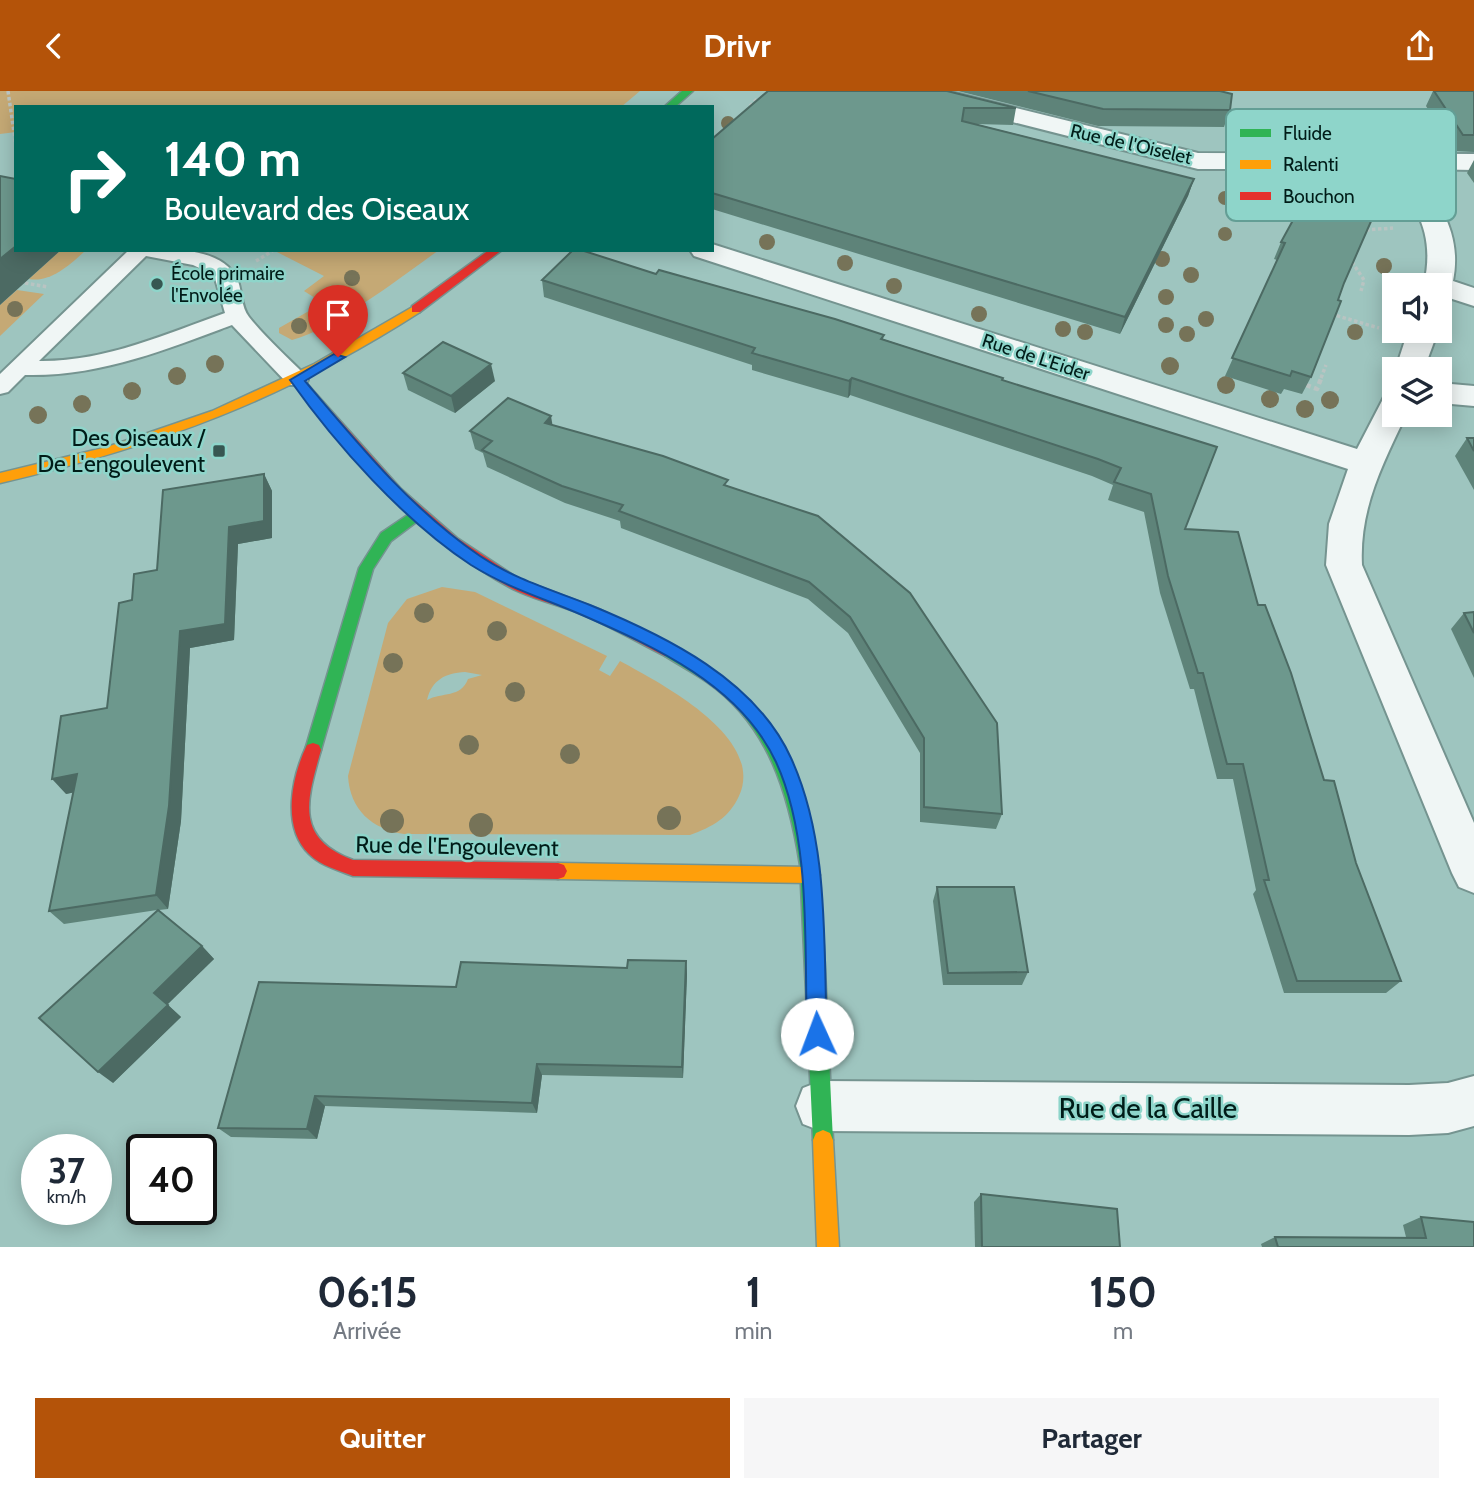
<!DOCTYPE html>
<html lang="fr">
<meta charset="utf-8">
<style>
:root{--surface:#fff;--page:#f6f6f7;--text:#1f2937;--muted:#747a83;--accent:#b45309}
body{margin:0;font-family:Cabin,sans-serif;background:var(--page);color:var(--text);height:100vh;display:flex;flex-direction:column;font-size:26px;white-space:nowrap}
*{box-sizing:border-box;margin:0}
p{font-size:23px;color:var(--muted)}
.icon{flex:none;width:38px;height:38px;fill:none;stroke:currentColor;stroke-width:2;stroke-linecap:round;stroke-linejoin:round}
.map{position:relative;height:1156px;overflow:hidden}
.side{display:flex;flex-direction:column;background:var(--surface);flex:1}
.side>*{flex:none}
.hud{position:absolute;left:14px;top:14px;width:700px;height:147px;border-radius:0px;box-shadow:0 4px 18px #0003;background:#00695c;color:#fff;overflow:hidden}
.tools{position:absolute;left:1382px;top:182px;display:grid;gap:14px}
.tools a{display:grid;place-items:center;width:70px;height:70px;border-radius:0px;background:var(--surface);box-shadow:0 4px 18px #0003;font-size:35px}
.speed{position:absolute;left:21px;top:1043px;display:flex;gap:14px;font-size:35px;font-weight:700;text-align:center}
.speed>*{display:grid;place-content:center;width:91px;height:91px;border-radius:50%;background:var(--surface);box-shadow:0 4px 18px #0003;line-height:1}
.speed small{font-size:18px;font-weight:400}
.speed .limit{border:4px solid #111;border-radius:10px;background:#fff;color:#111}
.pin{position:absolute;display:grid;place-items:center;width:60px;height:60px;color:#fff;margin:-72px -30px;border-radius:50% 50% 50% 0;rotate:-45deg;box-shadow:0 0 7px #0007}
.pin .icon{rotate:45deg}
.me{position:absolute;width:77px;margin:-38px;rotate:358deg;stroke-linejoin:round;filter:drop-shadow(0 0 5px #0008)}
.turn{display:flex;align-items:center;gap:24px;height:147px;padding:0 35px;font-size:32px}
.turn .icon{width:91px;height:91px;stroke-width:2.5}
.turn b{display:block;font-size:49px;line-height:60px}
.eta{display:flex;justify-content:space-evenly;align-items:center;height:119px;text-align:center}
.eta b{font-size:42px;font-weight:700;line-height:49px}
.button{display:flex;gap:14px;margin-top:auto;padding:14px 35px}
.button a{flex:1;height:80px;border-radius:0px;background:var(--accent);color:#fff;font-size:28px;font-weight:700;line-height:80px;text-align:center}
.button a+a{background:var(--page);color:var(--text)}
header{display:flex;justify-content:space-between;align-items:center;height:91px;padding:0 35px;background:var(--accent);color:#fff;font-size:32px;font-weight:700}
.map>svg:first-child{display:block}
</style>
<header><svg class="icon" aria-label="back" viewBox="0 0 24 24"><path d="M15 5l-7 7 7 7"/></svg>Drivr<svg class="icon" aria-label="share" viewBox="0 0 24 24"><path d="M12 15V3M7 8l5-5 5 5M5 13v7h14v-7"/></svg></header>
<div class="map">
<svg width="1474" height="1156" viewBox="0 0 1474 1156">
<rect width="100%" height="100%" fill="#9ec5bf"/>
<g fill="#c5a975" fill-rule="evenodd">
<polygon points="0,0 640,0 621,16 16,16 16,41 0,43"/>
<path d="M 61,159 L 86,159 C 70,174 50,192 29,188 Z"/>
<path d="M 273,159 L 439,159 C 401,186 336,237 292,249 L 279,242 L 279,237 L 323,212 L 304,200 L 324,185 Z"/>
<polygon points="17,199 44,203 0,245 0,214"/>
<path d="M 442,496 L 475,501 L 607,565 L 599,579 L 610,585 L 620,570 C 660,592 766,646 739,705 C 729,727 712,736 690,744 L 404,743 C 372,738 350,719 348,685 L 388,532 L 407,508 ZM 465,581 L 482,584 L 468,588 C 461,607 442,601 427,609 C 432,589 445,582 465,581 Z"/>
</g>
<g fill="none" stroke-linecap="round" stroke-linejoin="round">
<defs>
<path id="lane" d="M 129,159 C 162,159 222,152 238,190 C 242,201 241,216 249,226 C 265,246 286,265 305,284 L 308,289 L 305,294 L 289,294 L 232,234 C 165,259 98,286 25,284 L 8,301 L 0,303 L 0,283 ZM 146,165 L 193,174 L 214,184 L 225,222 C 166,243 104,271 39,270 Z"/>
<g id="street">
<path d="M 906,0 L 947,0 L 1198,62 L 1474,63 L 1474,79 L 1416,78 C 1441,115 1462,144 1453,190 L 1474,197 L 1474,215 L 1440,204 L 1440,194 L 1424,194 C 1435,142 1418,120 1390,78 L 1198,78 L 910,5 Z"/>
<path d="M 712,153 L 1357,358 L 1384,306 L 1395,303 L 1395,324 L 1406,324 C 1383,372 1359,418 1362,474 L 1474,732 L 1474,802 L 1459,796 L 1452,782 L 1326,474 L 1329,433 L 1348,378 L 694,165 L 690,159 L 712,159 Z"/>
<polygon points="1408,240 1438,240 1424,278 1395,280"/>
<polygon points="1440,292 1474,295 1474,315 1440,312"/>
<polygon points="1474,985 1474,1035 1448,1042 1409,1044 821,1040 803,1033 796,1015 803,997 821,990 1409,994 1448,992"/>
</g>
<g id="fast">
<polygon points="682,0 693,0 675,16 664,16"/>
<polygon points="418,417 423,418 425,422 423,426 391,450 373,478 321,659 319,664 313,666 307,664 305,659 359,477 381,442"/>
<path d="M 671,555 C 683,559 693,567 703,573 C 813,639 819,764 825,879 C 828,936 830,992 833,1049 L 830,1056 L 823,1059 L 816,1056 L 813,1049 L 800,774 C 789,704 769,634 707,591 C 694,582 679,574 665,565 L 663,561 L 665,557 Z"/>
</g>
<g id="slow">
<path d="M 416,214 L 420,215 L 420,221 C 283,309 158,355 0,392 L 0,382 L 107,356 L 212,320 L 314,273 Z"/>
<polygon points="558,772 811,776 817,778 820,784 817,790 811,792 558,788 552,786 549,780 552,774"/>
<polygon points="823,1039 830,1042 833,1049 839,1156 817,1156 813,1049 816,1042"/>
</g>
<g id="jam">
<polygon points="489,159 502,159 420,221 412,221 412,215"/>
<path d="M 297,285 L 301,286 L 401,398 L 457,447 L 519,488 L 601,519 L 677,557 L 679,561 L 677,565 L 665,565 C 637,551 609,534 579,522 C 556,513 531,508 509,496 C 421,448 356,368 293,292 L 291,289 Z"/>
<path d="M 313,652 L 319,654 L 321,659 C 307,709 294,747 353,769 L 558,772 L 564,774 L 567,780 L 564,786 L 558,788 L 353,785 C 338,779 321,775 309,763 C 281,736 292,685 307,654 Z"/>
</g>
</defs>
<use href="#lane" stroke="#759490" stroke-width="4"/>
<use href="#street" stroke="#759490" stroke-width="4"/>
<use href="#fast" stroke="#759490" stroke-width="3"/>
<use href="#slow" stroke="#759490" stroke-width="3"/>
<use href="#jam" stroke="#759490" stroke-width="3"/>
<g stroke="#b9c4c2" stroke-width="3.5" stroke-dasharray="3.5 2.5" stroke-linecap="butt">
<polyline points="8,0 16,55"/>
<polyline points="750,15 758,7 765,9"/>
<polyline points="1366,139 1393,137"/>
<polyline points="256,170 274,159"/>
<polyline points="1352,171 1364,189 1361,200"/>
<polyline points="25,192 48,196"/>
<polyline points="1331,223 1379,237"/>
<polyline points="1321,287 1326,274"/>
</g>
<polyline stroke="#b9c4c2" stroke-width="4.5" stroke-dasharray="5 3.5" stroke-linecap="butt" points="1306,294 1317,298 1322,285"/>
<use href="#lane" fill="#f0f6f5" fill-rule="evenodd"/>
<use href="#street" fill="#f0f6f5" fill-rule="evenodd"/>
<use href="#fast" fill="#30b455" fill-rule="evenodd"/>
<use href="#slow" fill="#ff9f0a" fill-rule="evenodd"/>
<use href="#jam" fill="#e5322d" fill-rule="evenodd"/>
</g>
<g fill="#767358">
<circle cx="728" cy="32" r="7"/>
<circle cx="1225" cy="107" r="7"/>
<circle cx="1225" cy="143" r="7"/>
<circle cx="767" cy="151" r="8"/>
<circle cx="1162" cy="168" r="8"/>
<circle cx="845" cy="172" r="8"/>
<circle cx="1384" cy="175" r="8"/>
<circle cx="1191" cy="184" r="8"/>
<circle cx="352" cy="187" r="8"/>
<circle cx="894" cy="195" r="8"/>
<circle cx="1166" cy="206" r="8"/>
<circle cx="15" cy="218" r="8"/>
<circle cx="334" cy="220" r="8"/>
<circle cx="979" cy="223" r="8"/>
<circle cx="1206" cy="228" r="8"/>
<circle cx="1166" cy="234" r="8"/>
<circle cx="299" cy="235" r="8"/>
<circle cx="1063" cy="238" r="8"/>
<circle cx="1085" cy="241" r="8"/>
<circle cx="1355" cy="241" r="8"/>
<circle cx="1187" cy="243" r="8"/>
<circle cx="215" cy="273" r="9"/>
<circle cx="1170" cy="275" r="9"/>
<circle cx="177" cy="285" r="9"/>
<circle cx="1226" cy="294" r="9"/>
<circle cx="132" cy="300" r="9"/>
<circle cx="1270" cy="308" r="9"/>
<circle cx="1330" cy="309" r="9"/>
<circle cx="82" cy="313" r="9"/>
<circle cx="1305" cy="318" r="9"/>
<circle cx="38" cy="324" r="9"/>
<circle cx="424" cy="522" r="10"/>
<circle cx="497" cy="540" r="10"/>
<circle cx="393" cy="572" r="10"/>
<circle cx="515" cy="601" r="10"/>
<circle cx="469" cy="654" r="10"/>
<circle cx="570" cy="663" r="10"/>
<circle cx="669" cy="727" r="12"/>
<circle cx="392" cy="730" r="12"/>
<circle cx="481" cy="734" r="12"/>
</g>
<g fill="#5e8379">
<polygon points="768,0 1016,17 1013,34 976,33 1194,88 1188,105 1120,243 712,118 712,48"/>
<polygon points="958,0 1220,0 1230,19 1224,36 1098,35"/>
<polygon points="1433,0 1474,0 1474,61 1454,60 1426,15"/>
<polygon points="1474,69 1474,92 1467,82"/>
<polygon points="1367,117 1344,192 1311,286 1302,303 1284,298 1281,303 1225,285 1277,169 1274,168 1281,151"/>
<polygon points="656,183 884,244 883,248 1003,287 1003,289 1217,356 1185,438 1258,514 1401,890 1386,902 1284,902 1253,803 1256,799 1233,688 1217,688 1194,598 1190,598 1160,502 1144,421 1108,409 1113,394 1092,385 850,304 848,307 752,279 752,274 544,206 542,189"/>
<polygon points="403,282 495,290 455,322 408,299"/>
<polygon points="553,334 728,395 818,425 1002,723 996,738 920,731 920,662 848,542 808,508 621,437 620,430 565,412 487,376 483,362 475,358 470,340"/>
<polygon points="1467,347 1474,347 1474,399 1455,365"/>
<polygon points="264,383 272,400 272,447 238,453 234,549 190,557 181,730 168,818 159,819 202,855 214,868 167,913 181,926 113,992 157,819 64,833 49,820 74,701 66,703 107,617 132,509 157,479"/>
<polygon points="1474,521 1474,587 1451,538 1464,522"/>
<polygon points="937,796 1028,881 1022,894 943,894 933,810"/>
<polygon points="686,870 687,883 683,987 542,984 537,1022 325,1015 317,1048 231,1046 218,1037 456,896"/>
<polygon points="981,1103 1120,1156 975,1156 974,1111"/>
<polygon points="1421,1126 1474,1156 1262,1156 1261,1153 1275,1146 1406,1146 1403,1134"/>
</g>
<g fill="#4c6a63">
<polygon points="1194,88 1188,105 1120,243 1125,226"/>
<polygon points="16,155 16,159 61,159 0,214 0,168"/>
<polygon points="491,273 495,290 455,322 451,305"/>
<polygon points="852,287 850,304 848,307 849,290"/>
<polygon points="551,325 554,343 545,332"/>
<polygon points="264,383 272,400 272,447 238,453 234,549 190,557 181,730 168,818 156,804 180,540 229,436"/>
<polygon points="77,683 91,698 66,703 52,688"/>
<polygon points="202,855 214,868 167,914 154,902"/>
<polygon points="686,870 687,883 683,987 682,976"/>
<polygon points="168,914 181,926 113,992 98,981"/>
<polygon points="537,973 542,984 537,1022 532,1012"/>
<polygon points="315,1005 325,1015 317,1048 307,1038"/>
</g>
<g fill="#6d988d" stroke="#4c6a63" stroke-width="2">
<polygon points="768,0 947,0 1016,17 964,17 962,30 1194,88 1125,226 712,102 712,48"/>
<polygon points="1028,0 1220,0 1232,3 1230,19 1103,18"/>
<polygon points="1434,0 1474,0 1474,44 1463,44"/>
<polygon points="0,85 16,88 16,155 0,168"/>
<polygon points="1314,91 1372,106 1367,117 1376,119 1344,192 1338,209 1341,210 1311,286 1292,280 1290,285 1232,267 1285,152 1281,151"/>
<polygon points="573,159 581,159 656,183 659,179 835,228 884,244 881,248 1003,287 1002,289 1217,356 1185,438 1238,441 1258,514 1265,514 1291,582 1324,689 1334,690 1356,772 1401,890 1297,890 1264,789 1269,789 1243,673 1227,673 1203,582 1198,582 1168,485 1151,403 1114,391 1121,377 1098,368 852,287 849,290 752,262 755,257 542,189"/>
<polygon points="443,251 491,273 451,305 403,282"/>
<polygon points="508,307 551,325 545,332 663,365 728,389 724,394 818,425 910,502 997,632 1002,723 924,716 924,647 850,526 809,491 619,420 623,414 562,395 482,359 492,350 470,340"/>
<polygon points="1467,347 1474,347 1474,360"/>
<polygon points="264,383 264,430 229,436 225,533 180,540 169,715 156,804 49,820 77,683 52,688 61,625 107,617 119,512 132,509 134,483 157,479 163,399"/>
<polygon points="1474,521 1474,542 1464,522"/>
<polygon points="937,796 1014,796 1028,881 948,882"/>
<polygon points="158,819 202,855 154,902 168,914 98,981 39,927"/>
<polygon points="628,869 686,870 682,976 537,973 532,1012 315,1005 307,1038 218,1037 259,891 456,896 461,871 627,877"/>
<polygon points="981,1103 1117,1118 1120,1156 982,1156"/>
<polygon points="1421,1126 1474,1131 1474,1156 1278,1156 1275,1146 1426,1147"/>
</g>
<path fill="#1a73e8" stroke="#114b97" stroke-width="2" d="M 334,263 L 345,266 L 305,290 C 358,353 411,418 480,465 C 514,488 552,499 590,514 C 666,545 756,589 791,667 C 830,752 823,853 827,943 L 824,950 L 817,953 L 810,950 L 807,943 C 804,858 812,749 776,671 C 740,594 655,556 582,524 C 543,507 508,497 471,474 C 404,430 336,354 290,289 Z"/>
<g fill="#375752" stroke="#8ed5ca" stroke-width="2.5">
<circle cx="157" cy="193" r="7"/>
<rect x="212" y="353" width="14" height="14" rx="3.5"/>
</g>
<g text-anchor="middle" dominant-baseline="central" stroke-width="5" stroke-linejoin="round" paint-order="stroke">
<g font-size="19" fill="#001c18" stroke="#8ed5ca">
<text transform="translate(1131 53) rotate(13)">Rue de l'Oiselet</text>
<text transform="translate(1036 266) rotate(18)">Rue de L'Eider</text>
</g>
<g font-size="19" fill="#001c18" stroke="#8ed5ca" text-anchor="start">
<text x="171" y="182">École primaire<tspan x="171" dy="22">l'Envolée</tspan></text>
</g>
<g font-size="23" fill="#001c18" stroke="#8ed5ca" text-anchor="end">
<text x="205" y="347">Des Oiseaux /<tspan x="205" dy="26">De L'engoulevent</tspan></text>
</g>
<g font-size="23" fill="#001c18" stroke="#8ed5ca">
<text transform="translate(457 755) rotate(1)">Rue de l'Engoulevent</text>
</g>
<g font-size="28" fill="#001c18" stroke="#8ed5ca">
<text x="1148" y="1017">Rue de la Caille</text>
</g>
</g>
<rect x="1226" y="18" width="230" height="112" rx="10" fill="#8ed5ca" stroke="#639e95" stroke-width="2"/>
<rect x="1240" y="38" width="31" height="8" fill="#30b455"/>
<rect x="1240" y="69" width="31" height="9" fill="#ff9f0a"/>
<rect x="1240" y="101" width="31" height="8" fill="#e5322d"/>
<g font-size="19" fill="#001c18">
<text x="1283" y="49">Fluide</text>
<text x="1283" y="80">Ralenti</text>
<text x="1283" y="112">Bouchon</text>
</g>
</svg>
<div class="tools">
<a><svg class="icon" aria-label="sound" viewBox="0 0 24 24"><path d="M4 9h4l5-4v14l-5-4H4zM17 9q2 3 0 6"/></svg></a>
<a><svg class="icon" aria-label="layers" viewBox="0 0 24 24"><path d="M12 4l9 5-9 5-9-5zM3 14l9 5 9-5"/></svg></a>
</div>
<div class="speed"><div>37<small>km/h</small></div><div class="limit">40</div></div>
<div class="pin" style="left:338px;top:266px;background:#d93025"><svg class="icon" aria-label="arrive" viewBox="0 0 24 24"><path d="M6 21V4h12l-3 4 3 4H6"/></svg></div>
<svg class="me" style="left:817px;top:943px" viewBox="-20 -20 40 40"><circle r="19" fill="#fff"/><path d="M0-13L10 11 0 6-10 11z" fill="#1a73e8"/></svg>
<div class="hud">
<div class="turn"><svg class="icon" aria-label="right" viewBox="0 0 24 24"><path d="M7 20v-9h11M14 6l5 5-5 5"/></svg><div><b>140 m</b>Boulevard des Oiseaux</div></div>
</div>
</div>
<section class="side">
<div class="eta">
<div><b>06:15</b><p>Arrivée</p></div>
<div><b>1</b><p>min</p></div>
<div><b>150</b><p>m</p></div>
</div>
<div class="button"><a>Quitter</a><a>Partager</a></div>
</section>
